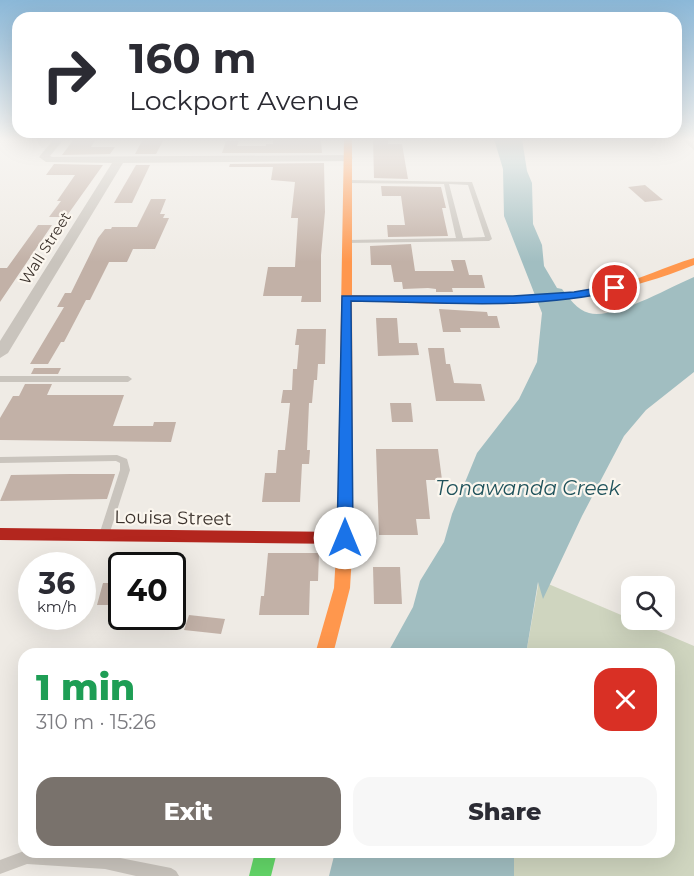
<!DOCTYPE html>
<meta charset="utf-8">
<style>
:root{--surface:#fff;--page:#f7f7f7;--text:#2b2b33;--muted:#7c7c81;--accent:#79726c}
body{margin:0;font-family:Montserrat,sans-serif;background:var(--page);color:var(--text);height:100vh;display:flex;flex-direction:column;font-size:22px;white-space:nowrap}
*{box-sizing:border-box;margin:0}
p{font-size:20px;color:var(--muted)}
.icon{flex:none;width:33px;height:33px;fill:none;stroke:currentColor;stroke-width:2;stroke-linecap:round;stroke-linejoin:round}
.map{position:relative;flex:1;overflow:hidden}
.drawer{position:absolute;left:18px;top:648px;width:657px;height:210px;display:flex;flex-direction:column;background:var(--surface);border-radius:18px;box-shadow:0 6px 24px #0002}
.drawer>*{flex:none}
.hud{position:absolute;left:12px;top:12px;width:670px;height:126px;border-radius:18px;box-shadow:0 6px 24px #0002;background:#fff;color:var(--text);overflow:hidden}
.tools{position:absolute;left:621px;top:576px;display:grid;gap:12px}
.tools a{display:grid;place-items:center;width:54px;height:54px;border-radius:12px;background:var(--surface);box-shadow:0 6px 24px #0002;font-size:30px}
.speed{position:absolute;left:18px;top:552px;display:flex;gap:12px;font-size:30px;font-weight:700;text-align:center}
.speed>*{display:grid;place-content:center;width:78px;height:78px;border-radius:50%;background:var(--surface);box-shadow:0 6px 24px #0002;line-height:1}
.speed small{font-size:15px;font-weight:400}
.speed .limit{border:3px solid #111;border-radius:9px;background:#fff;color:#111}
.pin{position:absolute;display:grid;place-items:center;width:51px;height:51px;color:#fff;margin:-26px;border:3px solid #fff;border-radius:50%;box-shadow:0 2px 6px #0007}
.me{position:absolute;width:66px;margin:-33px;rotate:0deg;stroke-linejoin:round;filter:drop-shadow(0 0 4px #0008)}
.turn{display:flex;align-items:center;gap:21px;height:126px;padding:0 18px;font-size:27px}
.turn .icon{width:78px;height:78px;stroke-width:2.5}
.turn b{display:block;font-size:42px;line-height:51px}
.round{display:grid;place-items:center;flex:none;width:63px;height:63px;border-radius:18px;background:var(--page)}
.overview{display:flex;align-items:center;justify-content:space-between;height:102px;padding:0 18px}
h1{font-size:36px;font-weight:800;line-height:45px;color:#1e9e55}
.cta{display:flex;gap:12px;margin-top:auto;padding:12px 18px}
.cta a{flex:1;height:69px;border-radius:18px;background:var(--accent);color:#fff;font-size:24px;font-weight:800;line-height:69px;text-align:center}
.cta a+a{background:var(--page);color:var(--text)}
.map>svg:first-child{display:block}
</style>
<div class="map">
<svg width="694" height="876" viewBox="0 0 694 876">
<rect width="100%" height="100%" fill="#efebe5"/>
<polygon fill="#cfd5bf" points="539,580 694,646 694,876 514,876 514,852 669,852 669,654 526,654"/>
<g fill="#a1bec1">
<path d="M 494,139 L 522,139 L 527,171 L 532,183 L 533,224 L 542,245 L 544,266 L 557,288 L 562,289 C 569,298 577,310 589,313 C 613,320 670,287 694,277 L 694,372 L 646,410 L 624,436 L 582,516 L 543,599 L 538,582 L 526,654 L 387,654 L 413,607 L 420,581 L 444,542 L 452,514 L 477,453 L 519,399 L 537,362 L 542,313 L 504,216 L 503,169 Z"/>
<polygon points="335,852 514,852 514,876 329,876"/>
</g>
<g fill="#c2b1a7">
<polygon points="74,139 96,139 91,147 115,147 110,154 62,155"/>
<polygon points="143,139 164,139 156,154 135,154"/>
<polygon points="273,139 321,139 322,153 222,153 226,141 239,141 237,146 266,146 266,144 273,144"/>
<polygon points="373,139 388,139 388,144 402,144 408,179 374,178"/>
<polygon points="324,163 325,212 321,255 321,302 301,302 302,296 263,296 268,267 295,267 298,218 291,218 295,182 271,180 273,167 229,167 230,164"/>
<polygon points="54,164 103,165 66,217 49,217 61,201 57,201 75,175 46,175"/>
<polygon points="136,165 150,165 132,203 114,203"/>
<polygon points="645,185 663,200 645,202 628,187"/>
<polygon points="381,186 441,187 446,208 442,208 448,236 388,237 387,225 405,225 401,196 382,196"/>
<polygon points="151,199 166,199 160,214 165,214 163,218 169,218 155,249 133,249 127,262 109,262 90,300 86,300 64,342 61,342 48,364 30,364 64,307 57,307 65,293 71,293 98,238 105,229 111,229 112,227 137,227"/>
<polygon points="38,225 52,225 0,302 0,268 7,268"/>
<polygon points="411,244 415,271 454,271 451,260 465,260 469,275 482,275 485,288 452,288 453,292 436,292 436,289 428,288 403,289 402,282 394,282 391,265 371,265 370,246"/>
<polygon points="439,309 487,312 488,316 497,316 500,328 460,328 461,332 443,332"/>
<polygon points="376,318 397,318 399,343 417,343 419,355 378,356"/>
<polygon points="297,329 326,329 325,364 318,364 317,380 314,380 312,403 309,403 307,450 310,450 309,464 302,464 300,502 262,502 265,473 276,473 278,450 285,450 290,403 281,403 283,390 292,390 293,369 297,369 299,345 295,345"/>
<polygon points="428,348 444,348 446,364 450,364 454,383 481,384 485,401 436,401"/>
<polygon points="34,368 61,368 58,374 31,374"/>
<polygon points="25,384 52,384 47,395 124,395 113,426 153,426 154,422 176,422 171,442 0,440 0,418 13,396 19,396"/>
<polygon points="390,403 411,403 413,422 392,422"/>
<polygon points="376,449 438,449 442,480 426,480 430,519 416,519 418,535 379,535"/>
<polygon points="70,474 115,474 107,499 0,501 11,475"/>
<polygon points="268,553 319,553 318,581 310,581 309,615 259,615 261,596 264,596"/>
<polygon points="373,567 400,567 402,604 374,604"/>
<polygon points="103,583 120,583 114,605 97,605"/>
<polygon points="189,615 225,619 221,634 184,630"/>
</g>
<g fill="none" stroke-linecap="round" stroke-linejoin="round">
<g fill="#c9c4bd" fill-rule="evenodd">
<path d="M 348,180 L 472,182 L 492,239 L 489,241 L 345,243 L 344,242 L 347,240 L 456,238 L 444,184 L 346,183 L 345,182 ZM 449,184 L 468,185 L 485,237 L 463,238 Z"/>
<polygon points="0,376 128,376 132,379 128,382 0,382"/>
<polygon points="117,455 127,459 130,470 110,532 109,535 105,536 101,535 100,532 120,470 120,463 116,461 0,463 0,457"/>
<polygon points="24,851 24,852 65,852 105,855 171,868 176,871 179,876 136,876 105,869 27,864 0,874 0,860"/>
</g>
<g fill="#c9c4bd" fill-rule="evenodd">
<polygon points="54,139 64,139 50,156 52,157 348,155 353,158 348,161 123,163 8,353 0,358 0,341 112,163 46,162 39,157"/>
<polygon points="682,139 693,139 694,150"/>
</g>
<polygon fill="#63d668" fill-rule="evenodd" points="255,852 277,852 271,876 249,876"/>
<path fill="#ff974d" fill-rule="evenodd" d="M 344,139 L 352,139 L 352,295 C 439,298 526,304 612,286 C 640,280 666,266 694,258 L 694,265 C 576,313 476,305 352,301 L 353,538 L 350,588 L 333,654 L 315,654 L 334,588 L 337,538 Z"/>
<polygon fill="#b3261e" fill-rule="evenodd" points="0,528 345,532 351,533 353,538 351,543 345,544 0,540"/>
</g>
<linearGradient id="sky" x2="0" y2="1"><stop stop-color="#8bb8d8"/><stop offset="0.53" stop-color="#f8f6f3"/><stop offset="1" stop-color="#f8f6f3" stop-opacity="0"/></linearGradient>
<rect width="694" height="262" fill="url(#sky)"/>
<path fill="#1a73e8" stroke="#114b97" stroke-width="1.5" d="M 615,285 L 620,288 L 619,290 C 532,311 439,302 351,301 L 353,538 L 350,543 L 345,545 L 339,543 L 337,538 L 342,296 L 513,296 L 574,292 Z"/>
<g text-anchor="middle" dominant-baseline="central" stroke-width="4.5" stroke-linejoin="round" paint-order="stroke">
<g font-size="15" fill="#3a312b" stroke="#fbf6ee">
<text transform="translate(45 248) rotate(-58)">Wall Street</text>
</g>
<g font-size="18" fill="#3a312b" stroke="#fbf6ee">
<text transform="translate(173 518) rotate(1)">Louisa Street</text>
</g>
<g font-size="20" font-style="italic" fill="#20535c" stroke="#fbf6ee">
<text x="528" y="488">Tonawanda Creek</text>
</g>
</g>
</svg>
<div class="tools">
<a><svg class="icon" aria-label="search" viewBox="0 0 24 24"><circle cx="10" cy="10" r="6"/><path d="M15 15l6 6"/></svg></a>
</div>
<div class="speed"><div>36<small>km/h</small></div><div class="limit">40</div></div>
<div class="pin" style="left:615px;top:288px;background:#d93025"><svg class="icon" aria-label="arrive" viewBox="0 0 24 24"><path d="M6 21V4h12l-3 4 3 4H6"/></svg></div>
<svg class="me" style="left:345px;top:538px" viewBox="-20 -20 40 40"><circle r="19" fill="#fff"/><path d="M0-13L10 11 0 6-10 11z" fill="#1a73e8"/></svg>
<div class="hud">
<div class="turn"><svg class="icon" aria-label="right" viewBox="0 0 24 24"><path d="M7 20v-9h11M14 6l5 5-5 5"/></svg><div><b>160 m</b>Lockport Avenue</div></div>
</div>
<section class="drawer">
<div class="overview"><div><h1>1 min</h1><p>310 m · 15:26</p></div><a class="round" style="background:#d93025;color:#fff"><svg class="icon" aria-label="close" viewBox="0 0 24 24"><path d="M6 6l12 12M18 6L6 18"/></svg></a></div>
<div class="cta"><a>Exit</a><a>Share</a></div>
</section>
</div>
